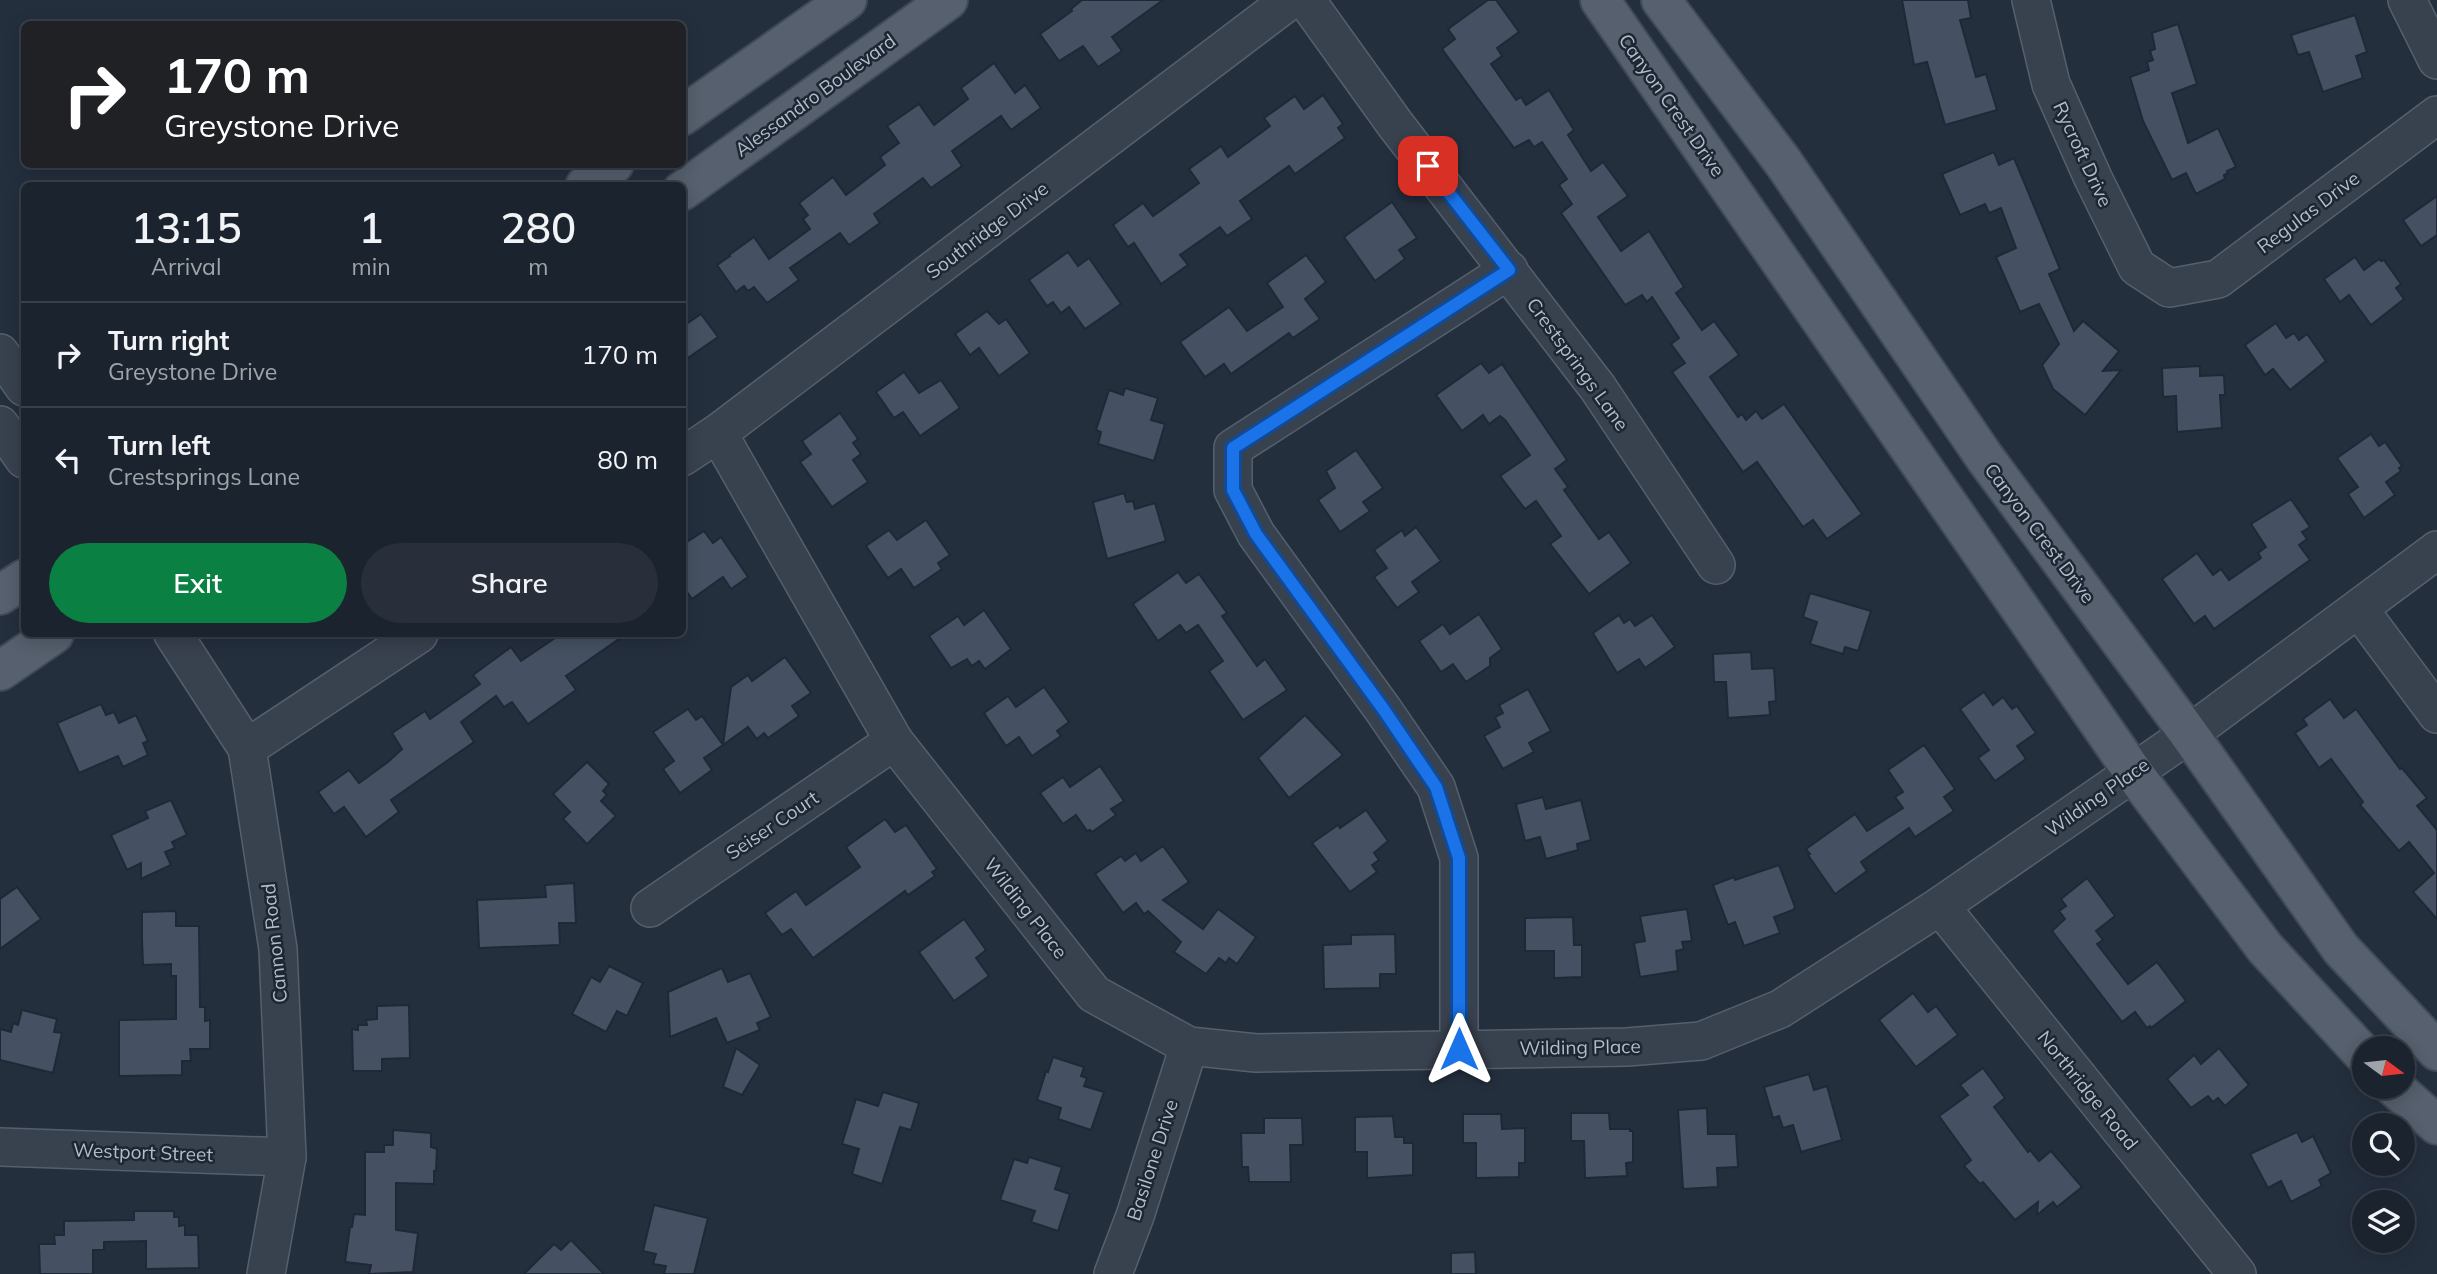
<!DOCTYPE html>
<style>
:root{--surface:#1b232e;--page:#282f3a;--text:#f1f3f6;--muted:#a0a4aa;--line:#39404a;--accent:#0b8043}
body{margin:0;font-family:Mulish,sans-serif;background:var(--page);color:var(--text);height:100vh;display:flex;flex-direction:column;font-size:26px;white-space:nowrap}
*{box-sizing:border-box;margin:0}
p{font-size:23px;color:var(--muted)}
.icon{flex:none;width:38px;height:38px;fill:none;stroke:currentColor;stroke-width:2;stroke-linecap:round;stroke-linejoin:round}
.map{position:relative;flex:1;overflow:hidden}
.sheet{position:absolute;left:21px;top:182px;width:665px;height:455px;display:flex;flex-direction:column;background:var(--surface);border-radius:10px;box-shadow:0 4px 18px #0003,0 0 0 2px var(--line)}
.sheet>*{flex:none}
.banner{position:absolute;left:21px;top:21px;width:665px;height:147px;border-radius:10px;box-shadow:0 4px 18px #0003,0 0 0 2px var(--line);background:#202124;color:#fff;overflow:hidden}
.needle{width:46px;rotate:105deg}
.tools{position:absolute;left:2352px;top:1036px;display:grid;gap:14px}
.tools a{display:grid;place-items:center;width:63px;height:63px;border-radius:50%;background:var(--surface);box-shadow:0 4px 18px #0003,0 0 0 2px var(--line);font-size:35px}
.pin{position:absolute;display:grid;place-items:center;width:60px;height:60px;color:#fff;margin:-30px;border-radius:14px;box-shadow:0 4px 10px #0006}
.me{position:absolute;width:77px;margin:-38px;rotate:0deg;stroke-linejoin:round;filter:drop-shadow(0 0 5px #0008)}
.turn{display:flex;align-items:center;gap:24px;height:147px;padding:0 28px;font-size:32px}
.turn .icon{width:91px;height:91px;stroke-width:2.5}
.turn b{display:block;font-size:49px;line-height:60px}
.eta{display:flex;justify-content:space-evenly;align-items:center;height:119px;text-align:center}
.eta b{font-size:42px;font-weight:600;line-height:49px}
.action{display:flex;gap:14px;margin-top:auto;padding:14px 28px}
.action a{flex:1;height:80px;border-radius:42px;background:var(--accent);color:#fff;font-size:28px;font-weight:600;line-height:80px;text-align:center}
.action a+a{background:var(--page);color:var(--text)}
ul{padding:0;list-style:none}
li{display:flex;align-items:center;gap:21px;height:105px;padding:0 28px;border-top:2px solid var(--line)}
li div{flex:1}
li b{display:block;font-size:26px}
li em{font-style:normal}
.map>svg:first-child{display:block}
</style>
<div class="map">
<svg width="2437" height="1274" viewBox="0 0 2437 1274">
<rect width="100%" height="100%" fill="#242f3e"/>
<g fill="#455162" stroke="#1f2835" stroke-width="2">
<polygon points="1082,0 1163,0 1112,37 1122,51 1098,67 1083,46 1059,61 1040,34 1072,11 1071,9"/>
<polygon points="1488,0 1496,0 1519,32 1497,48 1502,56 1491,64 1516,100 1521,97 1526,105 1549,90 1574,130 1568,135 1591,171 1603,162 1628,196 1598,217 1621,251 1649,231 1684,287 1676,293 1702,330 1714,321 1739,355 1710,377 1738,417 1742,414 1746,420 1756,411 1762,419 1784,404 1862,514 1827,539 1813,520 1803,527 1757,462 1743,472 1672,372 1685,363 1671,344 1679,338 1652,297 1647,302 1642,295 1625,305 1561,213 1572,204 1559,185 1567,179 1542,142 1534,147 1529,140 1514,148 1442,49 1455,39 1448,29"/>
<polygon points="1902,0 1968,0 1971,18 1960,20 1976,77 1986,74 1997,110 1945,125 1927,62 1914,65"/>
<polygon points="2355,15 2367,52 2356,56 2363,78 2323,92 2309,52 2298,55 2291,35"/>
<polygon points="2178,24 2197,84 2172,93 2188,143 2218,128 2236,167 2227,171 2228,173 2224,175 2225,179 2196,194 2186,173 2172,180 2143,121 2130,77 2149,70 2147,62 2153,60 2150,51 2155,49 2152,33"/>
<polygon points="994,63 1015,93 1025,85 1041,108 1011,130 1001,116 952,151 962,166 931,188 923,178 874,214 880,223 849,245 840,233 790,268 799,280 767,303 754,287 748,291 744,286 736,292 717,265 730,256 729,255 754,237 769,259 810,229 803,219 808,215 799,203 833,177 846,195 885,165 880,157 899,143 887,126 919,104 934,125 968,99 961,88"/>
<polygon points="1323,95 1343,124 1338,128 1345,138 1295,174 1289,166 1240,201 1252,219 1227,236 1220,227 1180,255 1188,265 1161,284 1134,243 1128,247 1113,225 1143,203 1153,216 1199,183 1189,169 1221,146 1228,157 1270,126 1264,118 1295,96 1304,109"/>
<polygon points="1994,152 1999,165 2014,158 2060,269 2049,274 2074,331 2083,321 2119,351 2103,371 2121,370 2085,415 2053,389 2042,365 2059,344 2039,304 2020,312 1996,257 2016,248 2001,208 1989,213 1985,204 1960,215 1942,174"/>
<polygon points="2437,196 2437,235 2421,246 2403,220"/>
<polygon points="1392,202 1417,238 1399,250 1405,259 1375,281 1344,237"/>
<polygon points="1068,252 1078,266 1089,258 1121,304 1085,329 1069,307 1061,313 1053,302 1047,306 1029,280"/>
<polygon points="1306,255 1326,282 1305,299 1320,319 1293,338 1289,333 1231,374 1224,364 1205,377 1180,342 1229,307 1247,331 1283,307 1267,283"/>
<polygon points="2355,257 2364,270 2379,259 2381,261 2384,260 2401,284 2396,288 2404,299 2371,325 2349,295 2340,302 2324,279"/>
<polygon points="987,311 999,324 1006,319 1030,353 999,376 979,348 970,355 955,334"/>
<polygon points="701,314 718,337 682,362 682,327"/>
<polygon points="2276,323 2286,338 2294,333 2299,340 2307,334 2326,361 2290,390 2273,369 2265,375 2245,345"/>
<polygon points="1481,363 1489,373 1502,364 1567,460 1555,469 1568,487 1564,490 1599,539 1609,532 1631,563 1589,594 1550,544 1561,536 1536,501 1525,509 1500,476 1530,455 1505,420 1500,416 1489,424 1483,415 1462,431 1436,395"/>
<polygon points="2200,366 2200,376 2224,375 2225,395 2220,395 2222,428 2177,432 2176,396 2163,397 2162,368"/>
<polygon points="904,372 919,393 941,380 960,408 920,436 903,412 894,418 876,392"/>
<polygon points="1125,388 1158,398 1151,420 1165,424 1154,461 1098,444 1101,432 1096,430 1109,390 1123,395"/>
<polygon points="840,413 858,439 853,443 861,454 853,460 868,482 832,507 800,462 811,454 802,441"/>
<polygon points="2371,434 2379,446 2385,442 2402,466 2399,468 2401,471 2386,482 2395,495 2364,518 2348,494 2358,487 2337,458"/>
<polygon points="1356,450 1383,488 1363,502 1370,511 1340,532 1318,500 1335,488 1326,471"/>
<polygon points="1124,493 1127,502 1133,501 1135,509 1155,503 1166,541 1107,559 1093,502"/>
<polygon points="2291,499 2310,527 2302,532 2307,539 2299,545 2310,560 2214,629 2205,616 2194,624 2162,579 2197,553 2213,575 2221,569 2229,580 2261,558 2258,553 2266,547 2251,524"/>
<polygon points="926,520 950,555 938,563 942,569 914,588 901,569 888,578 866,546 889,530 897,540"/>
<polygon points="1416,527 1441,561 1412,582 1419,592 1397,608 1374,577 1387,568 1374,550 1402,530 1405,536"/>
<polygon points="704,531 713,543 721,537 748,577 731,589 723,577 692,599 682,585 682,545"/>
<polygon points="1178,572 1186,583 1199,574 1227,613 1222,616 1257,666 1265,659 1287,690 1243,720 1209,671 1223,661 1198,625 1186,633 1180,625 1158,641 1133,604"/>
<polygon points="1810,593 1871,611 1858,651 1845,647 1843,654 1810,644 1817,622 1803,617"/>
<polygon points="984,610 1011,649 985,669 979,661 972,666 967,659 951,668 929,636 958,616 964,625"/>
<polygon points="1479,614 1502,649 1490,658 1490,666 1466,682 1453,664 1441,672 1419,641 1443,624 1450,634"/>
<polygon points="1619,615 1624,623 1630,619 1635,626 1652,615 1675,647 1645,668 1639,659 1617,673 1593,633"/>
<polygon points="561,634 626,634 566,676 576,690 528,724 512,702 504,707 496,696 461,722 474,742 391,800 399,812 366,837 344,807 334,814 318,792 349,770 359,783 388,762 402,749 392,733 425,711 430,719 480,684 473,675 511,647 521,661"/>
<polygon points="1751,652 1752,669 1774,668 1776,701 1769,702 1770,715 1728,718 1726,682 1714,682 1713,654"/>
<polygon points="785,657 811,693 792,706 799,716 768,738 764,733 757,739 748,727 723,745 731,687 748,675 752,681"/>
<polygon points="1044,687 1069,722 1057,731 1061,736 1032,756 1019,737 1006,746 984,713 1008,696 1016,707"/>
<polygon points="1528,689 1551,731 1529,743 1534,752 1503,769 1484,736 1500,727 1495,717 1503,713 1499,705"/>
<polygon points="1984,692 1993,705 2003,697 2012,709 2017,706 2036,733 2017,746 2026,759 1995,781 1978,758 1989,750 1960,709"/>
<polygon points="2330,699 2344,718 2356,709 2400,769 2402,768 2427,798 2417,806 2437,830 2437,919 2413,892 2434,873 2409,842 2399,851 2360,805 2363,802 2331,759 2319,768 2295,733 2307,725 2303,719"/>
<polygon points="101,704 106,715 114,712 119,723 136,715 148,741 143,743 148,755 123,767 118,756 79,773 57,723"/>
<polygon points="688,709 696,720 702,716 723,745 704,758 712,770 680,793 663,769 674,761 653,732"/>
<polygon points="1305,715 1343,755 1289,798 1258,758"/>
<polygon points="1924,745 1955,789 1944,797 1954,811 1915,837 1909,828 1861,862 1867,871 1835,894 1808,855 1810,854 1806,849 1855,814 1867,831 1903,808 1895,797 1903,792 1888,770"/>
<polygon points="587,762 609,784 603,791 607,795 601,801 616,816 587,844 563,819 570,812 553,794"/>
<polygon points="1100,766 1124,801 1111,809 1116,815 1092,832 1090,830 1087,831 1076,815 1063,824 1040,793 1063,777 1070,787"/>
<polygon points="1543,797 1546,809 1581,800 1591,840 1577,844 1578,850 1546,859 1540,837 1525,841 1516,804"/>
<polygon points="171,800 187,835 172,842 175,848 165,852 171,865 141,879 141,863 127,870 111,835 148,818 145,811"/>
<polygon points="1366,810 1388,841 1374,853 1379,860 1372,865 1377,872 1350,892 1312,843 1338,825 1340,828"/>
<polygon points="885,819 895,832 906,825 937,869 932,872 935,876 908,895 905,891 813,958 791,929 782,935 765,913 796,891 806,905 860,867 846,847"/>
<polygon points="1163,846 1189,882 1163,900 1203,929 1218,909 1256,937 1237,964 1229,958 1226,963 1219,958 1206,974 1174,952 1181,942 1148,911 1144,914 1136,903 1123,913 1095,874 1121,856 1125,861 1136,853 1141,861"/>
<polygon points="1779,865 1795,907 1793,910 1774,917 1780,933 1744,946 1735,922 1728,925 1713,885 1734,877 1735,880"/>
<polygon points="2087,878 2115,916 2096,931 2103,940 2097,944 2128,984 2157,962 2186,1001 2151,1028 2150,1026 2147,1028 2135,1012 2122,1022 2052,931 2065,919 2059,911 2066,906 2061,899"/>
<polygon points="574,883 576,923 559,923 560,945 479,948 477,900 546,897 545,885"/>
<polygon points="17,887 41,919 0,949 0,899"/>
<polygon points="1687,909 1692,941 1682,942 1684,949 1676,951 1678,971 1640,977 1634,943 1645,941 1640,916"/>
<polygon points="176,911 176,926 199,926 200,1007 205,1007 205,1021 210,1020 210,1049 190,1049 191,1061 182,1061 182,1075 119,1076 119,1020 176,1019 176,976 171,976 171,964 143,965 142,939 142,912"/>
<polygon points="1573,917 1574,945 1582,945 1582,977 1554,978 1554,951 1525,951 1525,918"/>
<polygon points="964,919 986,950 976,958 989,976 954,1001 919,952"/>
<polygon points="1395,934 1396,974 1380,974 1380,988 1324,989 1323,945 1351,944 1351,935"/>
<polygon points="609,966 643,983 627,1016 617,1011 606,1032 572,1014 591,977 600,982"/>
<polygon points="722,968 728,982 750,973 771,1017 757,1023 760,1030 727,1043 716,1018 670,1037 668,992"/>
<polygon points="1913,993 1928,1012 1936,1006 1958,1035 1916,1067 1879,1020"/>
<polygon points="409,1005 410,1058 382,1059 382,1071 353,1071 352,1029 358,1030 358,1025 367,1025 366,1020 377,1019 377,1006"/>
<polygon points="22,1010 57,1019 54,1032 62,1033 53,1073 0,1060 0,1029 11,1032 13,1023 18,1025"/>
<polygon points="736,1048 760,1065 742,1095 723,1087"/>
<polygon points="2219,1048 2249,1085 2225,1106 2218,1098 2213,1102 2208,1096 2191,1108 2167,1079 2194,1055 2201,1064"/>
<polygon points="1053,1057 1084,1067 1081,1076 1087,1078 1084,1086 1104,1092 1091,1130 1058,1119 1061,1108 1037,1100 1046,1071 1048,1072"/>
<polygon points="1983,1068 2005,1098 1994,1107 2028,1152 2030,1150 2039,1161 2051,1151 2082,1187 2057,1207 2053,1202 2037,1215 2038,1202 2015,1220 1983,1182 1980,1184 1964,1166 1971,1160 1939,1116 1968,1095 1960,1085"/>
<polygon points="1809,1074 1814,1090 1827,1086 1842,1140 1801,1152 1793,1125 1783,1128 1779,1116 1773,1118 1764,1087"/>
<polygon points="883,1092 919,1103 911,1130 900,1127 882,1184 852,1174 859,1149 842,1144 856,1099 878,1106"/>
<polygon points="1707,1108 1708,1134 1736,1134 1738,1167 1717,1168 1718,1187 1683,1189 1678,1110"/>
<polygon points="1571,1113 1609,1113 1610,1129 1630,1129 1630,1131 1633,1131 1633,1162 1626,1163 1627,1176 1585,1178 1584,1141 1571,1141"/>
<polygon points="1463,1114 1501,1114 1502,1129 1525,1128 1525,1163 1519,1163 1519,1177 1476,1178 1476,1143 1463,1143"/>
<polygon points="1393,1116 1395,1137 1404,1137 1404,1143 1413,1143 1413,1175 1367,1178 1367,1152 1355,1152 1355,1117"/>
<polygon points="1264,1118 1302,1118 1303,1145 1290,1145 1291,1182 1249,1182 1248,1167 1242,1167 1241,1133 1264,1133"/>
<polygon points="393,1130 431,1133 431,1147 437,1149 436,1171 434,1171 434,1184 396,1183 396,1230 418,1233 413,1272 369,1274 371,1265 345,1262 350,1227 352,1227 354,1214 365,1215 365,1152 384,1152 384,1145 393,1145"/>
<polygon points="2297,1132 2302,1142 2313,1136 2331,1173 2319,1180 2322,1186 2291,1202 2281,1181 2268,1188 2250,1154"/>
<polygon points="1029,1157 1062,1167 1055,1189 1070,1194 1058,1231 1031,1222 1035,1211 1000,1200 1014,1159 1027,1163"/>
<polygon points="654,1205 708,1218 694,1274 664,1274 666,1266 653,1264 656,1254 643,1251"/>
<polygon points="134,1211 174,1211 174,1217 179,1217 179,1226 185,1225 185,1235 198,1235 199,1268 146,1269 146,1241 104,1242 104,1250 93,1250 93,1274 40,1274 39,1244 55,1244 54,1235 64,1235 64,1221 134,1220"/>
<polygon points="571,1240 604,1274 524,1274 554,1244 561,1250"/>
<polygon points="1475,1252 1476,1274 1451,1274 1451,1253"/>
</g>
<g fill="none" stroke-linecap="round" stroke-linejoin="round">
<defs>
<g id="minor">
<polyline points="1306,0 1395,124 1598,388 1716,565"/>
<polyline points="2031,0 2051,84 2093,178 2137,267 2169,288 2218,279 2437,115"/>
<polyline points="2407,0 2437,60"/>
<polyline points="0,353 24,387"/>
<polyline points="0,425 24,459"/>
<polyline points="718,433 894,741 1094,994 1189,1046 1256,1053 1627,1047 1701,1041 1780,1009 1940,906 2189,734 2437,550"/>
<polyline points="682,457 718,433 1290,0"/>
<polyline points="2359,609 2437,714"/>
<polyline points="173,634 247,748 278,949 287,1157 266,1274"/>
<polyline points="247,748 419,634"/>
<polyline points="1940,906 2237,1274"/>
<polyline points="650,908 894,741"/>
<polyline points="1459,1049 1459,858 1436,787 1384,711 1256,534 1233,490 1233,448 1509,270"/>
<polyline points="0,1147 287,1157"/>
<polyline points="1113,1274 1135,1216 1189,1046"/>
</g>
<g id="major">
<polyline points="1600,0 2133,772 2265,948 2364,1055"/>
<polyline points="1661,0 1783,162 1985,458 2189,734 2341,949 2437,1051"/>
<polyline points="682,116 847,0"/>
<polyline points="585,186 614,164"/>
<polyline points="682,191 948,0"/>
<polyline points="0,595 24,579"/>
<polyline points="0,671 54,634"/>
<polyline points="2394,1087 2437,1125"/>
</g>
</defs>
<use href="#minor" stroke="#565f6c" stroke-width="40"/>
<use href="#major" stroke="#414a57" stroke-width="42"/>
<use href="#minor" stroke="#38414e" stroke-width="37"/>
<use href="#major" stroke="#56606e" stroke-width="38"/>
</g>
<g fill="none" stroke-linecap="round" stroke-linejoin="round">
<defs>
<polyline id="route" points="1428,166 1509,270 1233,448 1233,490 1256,534 1384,710 1436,787 1459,858 1459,1049"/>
</defs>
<use href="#route" stroke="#114b97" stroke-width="18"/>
<use href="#route" stroke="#1a73e8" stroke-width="12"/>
</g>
<g text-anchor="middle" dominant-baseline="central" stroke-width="5" stroke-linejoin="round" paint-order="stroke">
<g font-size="19" fill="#b4bcc9" stroke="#1d2633">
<text transform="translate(815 95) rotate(-36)">Alessandro Boulevard</text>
<text transform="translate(1672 105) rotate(55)">Canyon Crest Drive</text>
<text transform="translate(2083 154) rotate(65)">Rycroft Drive</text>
<text transform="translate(2308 212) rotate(-37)">Regulas Drive</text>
<text transform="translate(987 230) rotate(-37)">Southridge Drive</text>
<text transform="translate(1578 364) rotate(54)">Crestsprings Lane</text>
<text transform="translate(2040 533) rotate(53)">Canyon Crest Drive</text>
<text transform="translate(2097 797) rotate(-35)">Wilding Place</text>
<text transform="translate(772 825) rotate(-34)">Seiser Court</text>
<text transform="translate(1026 908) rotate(52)">Wilding Place</text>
<text transform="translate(274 943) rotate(-96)">Cannon Road</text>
<text transform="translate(1580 1047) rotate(-1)">Wilding Place</text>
<text transform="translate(2088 1090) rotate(51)">Northridge Road</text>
<text transform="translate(143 1152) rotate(2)">Westport Street</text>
<text transform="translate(1152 1160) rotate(-72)">Basilone Drive</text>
</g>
</g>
</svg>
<div class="tools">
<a><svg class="needle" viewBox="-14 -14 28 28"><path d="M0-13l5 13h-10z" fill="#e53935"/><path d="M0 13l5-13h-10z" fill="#a0a4aa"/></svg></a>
<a><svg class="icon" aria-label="search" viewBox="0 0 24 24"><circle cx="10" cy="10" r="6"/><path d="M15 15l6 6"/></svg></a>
<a><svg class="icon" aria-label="layers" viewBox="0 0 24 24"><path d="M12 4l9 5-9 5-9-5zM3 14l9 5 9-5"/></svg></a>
</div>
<div class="pin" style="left:1428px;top:166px;background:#d93025"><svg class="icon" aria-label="arrive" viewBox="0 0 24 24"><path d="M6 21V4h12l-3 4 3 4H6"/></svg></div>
<svg class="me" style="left:1459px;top:1049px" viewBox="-20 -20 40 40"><path d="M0-17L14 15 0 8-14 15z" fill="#1a73e8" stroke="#fff" stroke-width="4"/></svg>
<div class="banner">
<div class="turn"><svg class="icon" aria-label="right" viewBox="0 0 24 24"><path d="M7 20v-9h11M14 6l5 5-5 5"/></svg><div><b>170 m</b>Greystone Drive</div></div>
</div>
<section class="sheet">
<div class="eta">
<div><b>13:15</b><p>Arrival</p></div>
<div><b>1</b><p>min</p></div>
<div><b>280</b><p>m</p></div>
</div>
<ul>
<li><svg class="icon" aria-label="right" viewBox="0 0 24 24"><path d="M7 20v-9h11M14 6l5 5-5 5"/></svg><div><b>Turn right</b><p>Greystone Drive</p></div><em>170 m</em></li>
<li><svg class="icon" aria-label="left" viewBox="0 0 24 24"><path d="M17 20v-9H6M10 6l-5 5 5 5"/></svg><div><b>Turn left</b><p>Crestsprings Lane</p></div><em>80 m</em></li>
</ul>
<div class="action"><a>Exit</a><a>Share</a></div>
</section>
</div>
